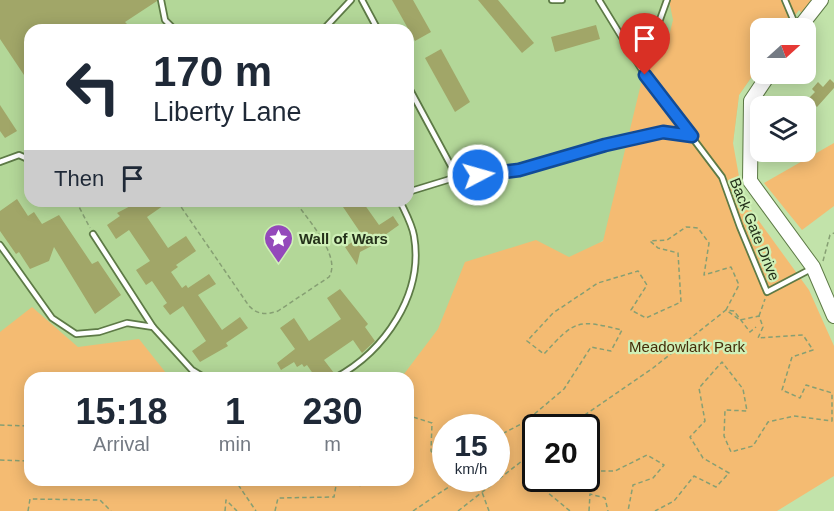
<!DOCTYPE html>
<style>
:root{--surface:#fff;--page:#f2f2f3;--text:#1f2937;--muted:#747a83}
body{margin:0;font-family:Arial,sans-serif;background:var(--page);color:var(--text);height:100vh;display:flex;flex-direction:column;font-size:22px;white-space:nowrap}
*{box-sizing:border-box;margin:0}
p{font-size:20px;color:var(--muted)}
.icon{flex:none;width:33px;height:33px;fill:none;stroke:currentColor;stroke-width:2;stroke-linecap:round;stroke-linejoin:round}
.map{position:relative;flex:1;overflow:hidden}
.sheet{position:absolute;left:24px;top:372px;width:390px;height:114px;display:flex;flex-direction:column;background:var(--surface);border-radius:18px;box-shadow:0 3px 15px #0003}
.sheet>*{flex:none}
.guide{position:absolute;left:24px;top:24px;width:390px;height:183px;border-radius:18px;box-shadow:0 3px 15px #0003;background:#fff;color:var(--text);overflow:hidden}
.needle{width:39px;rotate:69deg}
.fabs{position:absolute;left:750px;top:18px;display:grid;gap:12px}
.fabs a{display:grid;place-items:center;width:66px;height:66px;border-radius:12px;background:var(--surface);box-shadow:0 3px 15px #0003;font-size:30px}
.speed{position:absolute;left:432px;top:414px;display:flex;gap:12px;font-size:30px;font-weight:700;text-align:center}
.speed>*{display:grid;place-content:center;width:78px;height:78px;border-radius:50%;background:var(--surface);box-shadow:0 3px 15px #0003;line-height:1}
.speed small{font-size:15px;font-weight:400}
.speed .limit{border:3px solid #111;border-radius:9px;background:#fff;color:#111}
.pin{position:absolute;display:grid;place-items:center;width:51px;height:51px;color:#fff;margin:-62px -26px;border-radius:50% 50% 50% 0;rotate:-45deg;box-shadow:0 0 6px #0007}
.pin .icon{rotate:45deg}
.me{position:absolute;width:66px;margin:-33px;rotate:84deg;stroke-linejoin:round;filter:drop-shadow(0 0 4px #0008)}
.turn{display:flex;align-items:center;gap:21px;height:126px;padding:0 30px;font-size:27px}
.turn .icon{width:78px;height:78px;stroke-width:2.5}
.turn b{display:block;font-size:42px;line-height:51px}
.then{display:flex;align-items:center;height:57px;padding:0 30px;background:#0003;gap:12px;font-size:22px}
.eta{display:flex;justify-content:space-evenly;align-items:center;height:102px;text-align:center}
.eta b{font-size:36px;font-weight:700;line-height:42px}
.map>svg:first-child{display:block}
</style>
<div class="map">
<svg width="834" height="511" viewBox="0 0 834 511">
<rect width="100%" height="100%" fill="#c2e3aa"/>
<path fill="#b3d798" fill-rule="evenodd" d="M 0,0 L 806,0 L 786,28 L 760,28 L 760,65 L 739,95 L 733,143 L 458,349 L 408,378 L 30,378 L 0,416 ZM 30,30 L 408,30 L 408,201 L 30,201 Z"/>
<g fill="#f4bb72" fill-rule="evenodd">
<path d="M 669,0 L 813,0 L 803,15 L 799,10 L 786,28 L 760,28 L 760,65 L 739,95 L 733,143 L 743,199 L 809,290 L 834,346 L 834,476 L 777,511 L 0,511 L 0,332 L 32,307 L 78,347 L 139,339 L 170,378 L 30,378 L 30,480 L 408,480 L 408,378 L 401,378 L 438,329 L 465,262 L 536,240 L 569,257 L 603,241 L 647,59 L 670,32 L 673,20 ZM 446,428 L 496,428 L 496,478 L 446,478 ZM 536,428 L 586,428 L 586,478 L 536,478 Z"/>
<polygon points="834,143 834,206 802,230 764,183"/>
</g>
<g fill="#a1a668">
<polygon points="0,0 157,0 157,1 125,22 128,25 120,30 30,30 30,84 0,39"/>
<polygon points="392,0 413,0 431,32 415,41"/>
<polygon points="478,0 498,0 534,43 522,53"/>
<polygon points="596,25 600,39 555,52 551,37"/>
<polygon points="441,49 470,102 455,112 425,58"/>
<polygon points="830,79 834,83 834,88 817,107 808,99 815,92 812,89 818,82 823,87"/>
<polygon points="0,105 17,131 5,138 0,131"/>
<polygon points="17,199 28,216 34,212 42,224 59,215 92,264 98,261 121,295 95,314 54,247 49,261 30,269 19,252 16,254 0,231 0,211"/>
<polygon points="140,201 170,201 147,217 168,248 186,236 196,251 176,265 178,267 171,272 182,288 186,285 188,288 209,274 216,284 198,295 222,330 240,317 248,328 226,343 228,346 200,362 192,351 206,341 183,306 170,315 163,306 167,303 152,281 146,285 136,270 150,261 129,230 116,239 107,225 120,216 117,213"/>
<polygon points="339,201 362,201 379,225 393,216 399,225 385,235 387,238 360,252 357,265 345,247 362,235"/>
<polygon points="340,289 368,324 365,327 375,341 362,353 353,340 324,360 334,373 327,378 316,378 307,365 304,367 302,364 297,367 294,362 281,370 277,363 295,349 280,328 294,318 309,341 341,319 327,298"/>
</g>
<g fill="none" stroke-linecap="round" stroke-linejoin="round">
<defs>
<g id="lane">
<polyline points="161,0 165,20 175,30"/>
<polyline points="362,0 378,30"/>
<polyline points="552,0 562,0"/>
<polyline points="599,0 645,75 722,177 740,227 767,292 811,269"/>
<polyline points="785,0 796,26"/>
<polyline points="323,30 351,0"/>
<polyline points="631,53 658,25 667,0"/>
<polyline points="408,86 457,177"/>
<polyline points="0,162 19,155 30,160"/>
<polyline points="408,192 457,177 519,170 605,145 663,132 692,136"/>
<polyline points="93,234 153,327"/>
<polyline points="0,245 52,318 76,334 99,332 127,323 153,327 192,370 205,378"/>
<path d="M 335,378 C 385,351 424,294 414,236 C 412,224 405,212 400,201"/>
</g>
<g id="secondary">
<polyline points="799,28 821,0"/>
<polyline points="769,74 751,101 750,181 813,267 834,316"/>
</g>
</defs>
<use href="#lane" stroke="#5d7a46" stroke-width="8"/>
<use href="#secondary" stroke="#5d7a46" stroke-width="16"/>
<g stroke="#869f73" stroke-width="1.5" stroke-dasharray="4.5 3" stroke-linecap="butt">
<polyline points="76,201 90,228"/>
<path d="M 177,201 L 249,306 C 258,315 266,315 278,311 L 329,277 C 342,256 307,219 295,201"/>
<polyline points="823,261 830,235 834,233"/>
<polyline points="759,316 765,299"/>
<polyline points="408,422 413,417 432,423 431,451 443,463 446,462"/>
<polyline points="0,425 30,426"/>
<polyline points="566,428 653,368 726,310 734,311 750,332 756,327"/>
<path d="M 496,437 L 525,422 L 564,389 L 591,347 L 611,351 L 622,330 C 577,319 575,320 544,354 L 527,341 L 553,313 L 598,283 L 638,271 L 647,285 L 631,310 L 646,318 L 681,302 L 678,253 L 658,248 L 650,241 L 667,240 L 686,227 L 698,228 L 709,243 L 704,275 L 731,267 L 739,285 L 726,310 L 740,320 L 759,316 L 763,327 L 758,338 L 803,335 L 813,350 L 792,357 L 782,390 L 800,398 L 806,385 L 832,393 L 832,421 L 794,416 L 768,422 L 753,446 L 731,452 L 724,436 L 725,410 L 747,411 L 743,389 L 722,362 L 699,388 L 705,421 L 690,437 L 703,458 L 729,473 L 716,487 L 694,476 L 674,501 L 655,511"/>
<polyline points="0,460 30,461"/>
<polyline points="586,471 615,471 647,455 664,465 653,478 633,485 628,511"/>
<polyline points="483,478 482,492 489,511"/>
<polyline points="561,478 547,492 570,511"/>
<polyline points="217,480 237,483 256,511"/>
<polyline points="350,480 361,486 365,480"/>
<polyline points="28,511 30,499 100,500 111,511"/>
<polyline points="225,511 226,500 237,511"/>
<polyline points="275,511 278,498 334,497 337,480"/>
<polyline points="413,511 462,478"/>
<polyline points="458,511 536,450"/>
<polyline points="589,511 590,494 605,498 608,511"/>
</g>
<use href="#lane" stroke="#fff" stroke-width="4.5"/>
<use href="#secondary" stroke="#fff" stroke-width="14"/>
</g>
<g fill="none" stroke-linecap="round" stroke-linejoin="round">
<defs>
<polyline id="route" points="478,175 519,170 605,145 663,132 692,136 645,75"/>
</defs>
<use href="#route" stroke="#114b97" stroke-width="15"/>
<use href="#route" stroke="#1a73e8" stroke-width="10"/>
</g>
<defs>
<symbol id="sight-pin" viewBox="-11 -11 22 30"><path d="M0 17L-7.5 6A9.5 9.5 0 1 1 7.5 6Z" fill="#9449bb" stroke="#cff0b7"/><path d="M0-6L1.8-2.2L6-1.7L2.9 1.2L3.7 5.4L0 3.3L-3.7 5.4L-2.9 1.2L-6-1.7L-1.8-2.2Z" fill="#fff"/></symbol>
</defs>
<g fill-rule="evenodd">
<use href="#sight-pin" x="262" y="222" width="33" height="45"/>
</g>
<g text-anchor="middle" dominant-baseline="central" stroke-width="4.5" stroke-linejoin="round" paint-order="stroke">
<g font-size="15" fill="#24311a" stroke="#cff0b7">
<text transform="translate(755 229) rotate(68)">Back Gate Drive</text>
</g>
<g font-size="15" font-weight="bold" fill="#24311a" stroke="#cff0b7" text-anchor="start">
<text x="299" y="238">Wall of Wars</text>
</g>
<g font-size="15" fill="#452d09" stroke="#cff0b7">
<text x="687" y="346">Meadowlark Park</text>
</g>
</g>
</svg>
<div class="fabs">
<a><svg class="needle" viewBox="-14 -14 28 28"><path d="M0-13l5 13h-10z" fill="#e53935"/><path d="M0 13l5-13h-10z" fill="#747a83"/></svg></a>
<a><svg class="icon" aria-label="layers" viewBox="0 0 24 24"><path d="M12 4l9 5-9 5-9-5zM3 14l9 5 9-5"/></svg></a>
</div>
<div class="speed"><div>15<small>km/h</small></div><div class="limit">20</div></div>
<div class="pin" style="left:645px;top:75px;background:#d93025"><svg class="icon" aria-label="arrive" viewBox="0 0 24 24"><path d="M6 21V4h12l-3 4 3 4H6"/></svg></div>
<svg class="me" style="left:478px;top:175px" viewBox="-20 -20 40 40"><circle r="17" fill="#1a73e8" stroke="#fff" stroke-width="3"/><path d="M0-11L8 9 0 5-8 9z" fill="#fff"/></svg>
<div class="guide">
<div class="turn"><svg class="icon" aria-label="left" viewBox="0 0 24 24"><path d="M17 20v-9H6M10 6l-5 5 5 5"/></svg><div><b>170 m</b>Liberty Lane</div></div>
<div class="then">Then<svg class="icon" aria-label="arrive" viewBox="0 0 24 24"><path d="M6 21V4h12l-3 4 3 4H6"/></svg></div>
</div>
<section class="sheet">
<div class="eta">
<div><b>15:18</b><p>Arrival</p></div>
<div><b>1</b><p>min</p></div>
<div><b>230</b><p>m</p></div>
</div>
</section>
</div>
